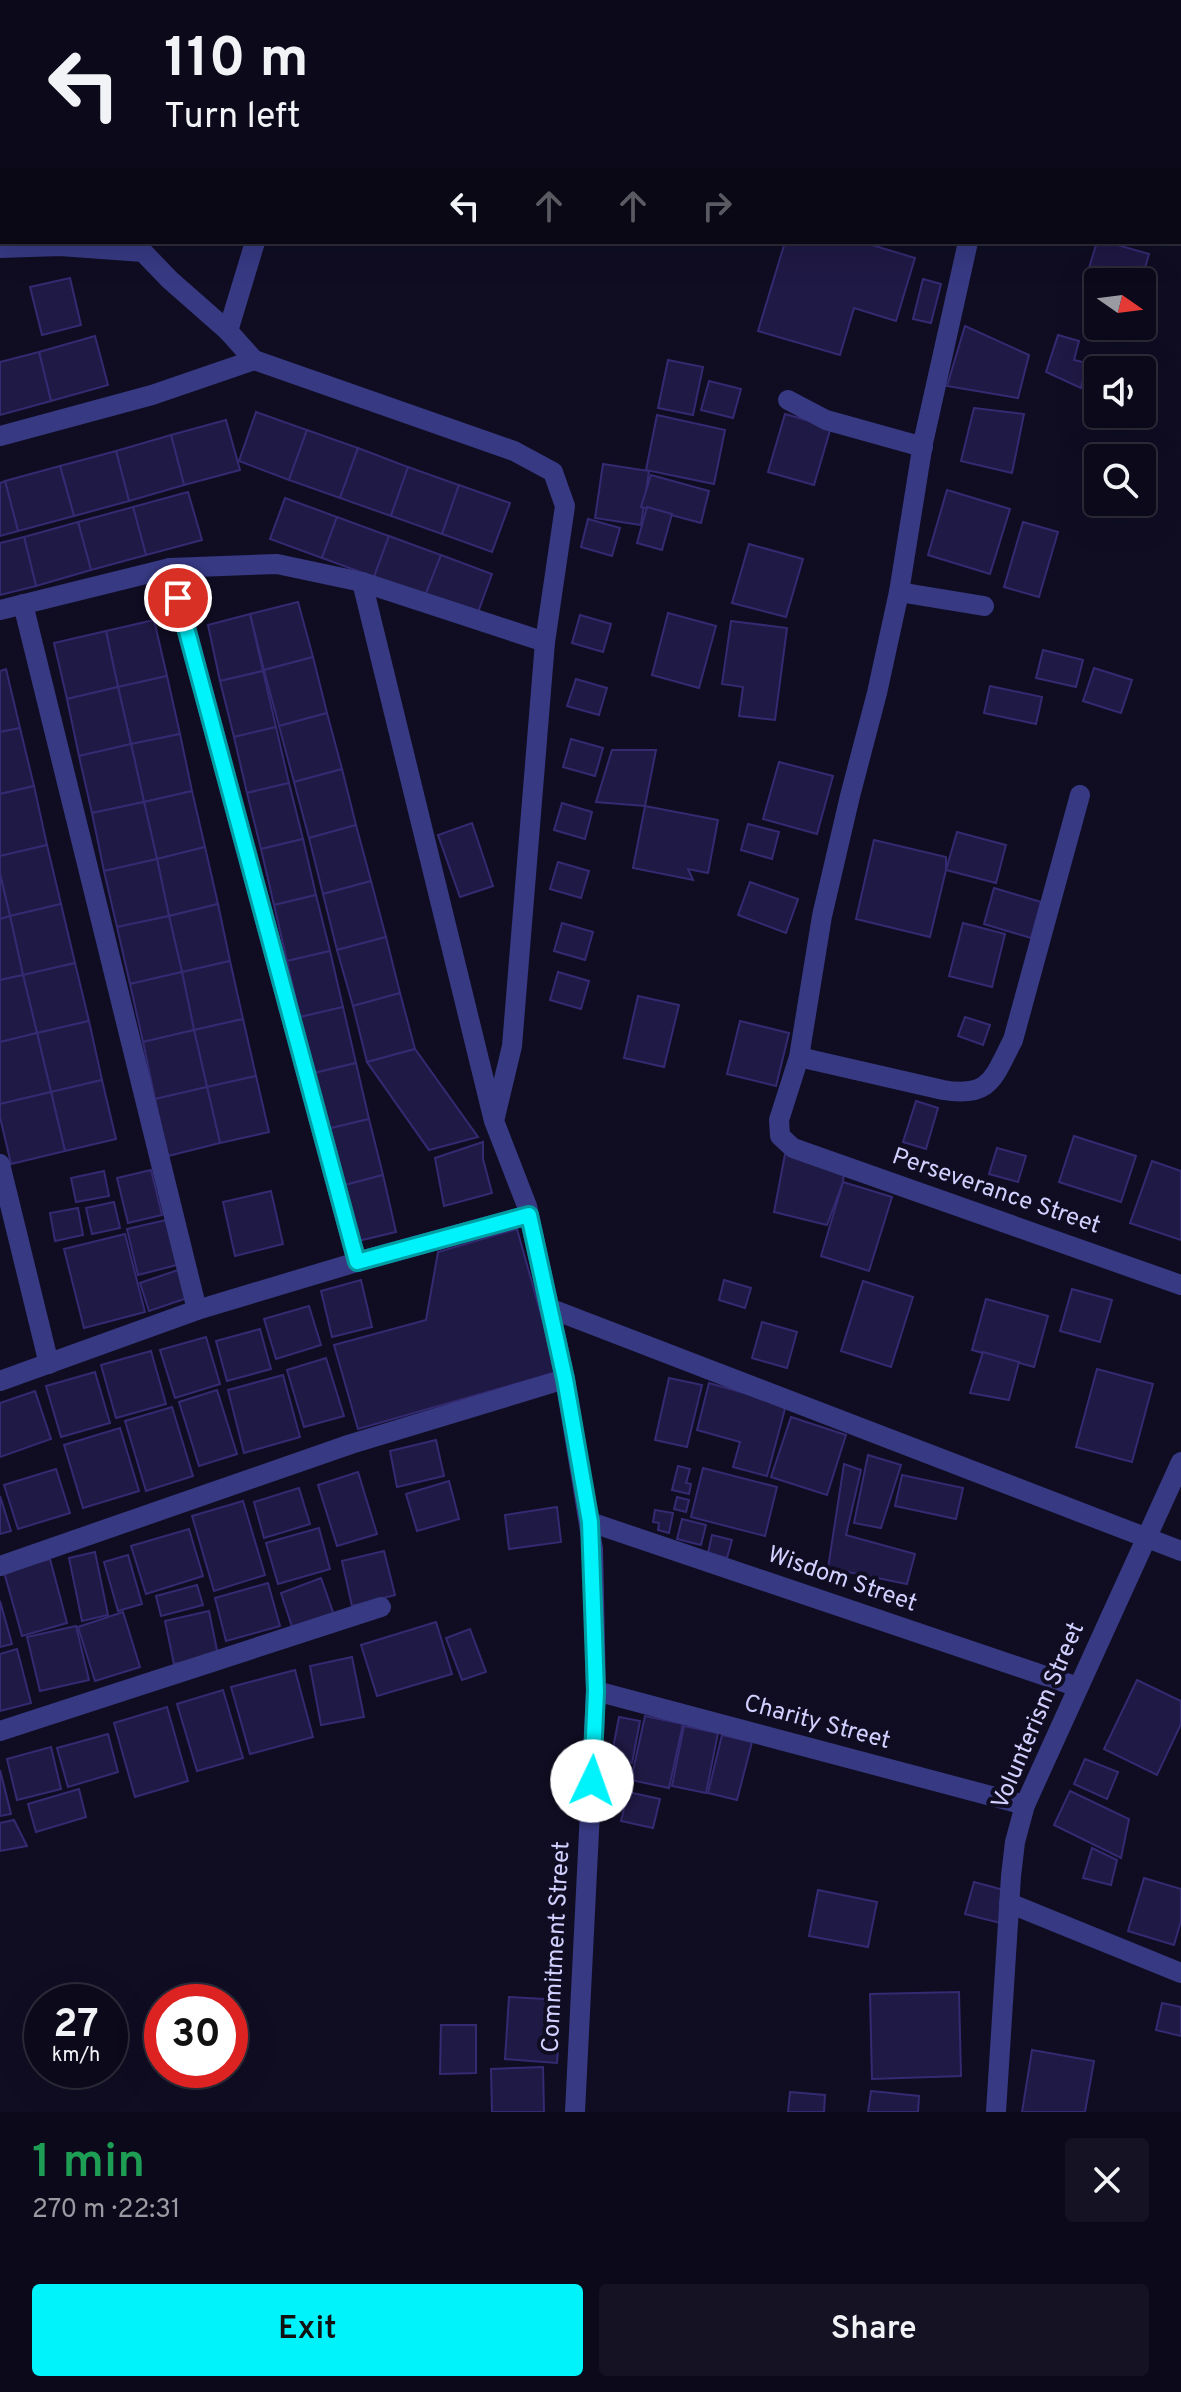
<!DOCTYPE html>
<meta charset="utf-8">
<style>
:root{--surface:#0c0a1a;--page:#151323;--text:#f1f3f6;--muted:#9a9aa2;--line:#2c2b39;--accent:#00f2fb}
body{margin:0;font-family:Overpass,sans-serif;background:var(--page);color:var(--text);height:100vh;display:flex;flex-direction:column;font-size:30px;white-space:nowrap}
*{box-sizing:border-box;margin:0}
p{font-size:26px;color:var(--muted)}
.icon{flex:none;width:44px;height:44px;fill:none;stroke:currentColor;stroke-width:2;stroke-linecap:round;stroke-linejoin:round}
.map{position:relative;height:2112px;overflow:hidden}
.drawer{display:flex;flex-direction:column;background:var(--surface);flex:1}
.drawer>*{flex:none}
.guide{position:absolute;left:0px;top:0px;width:1182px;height:244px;box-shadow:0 8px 32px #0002,0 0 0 2px var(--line);background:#0c0a1a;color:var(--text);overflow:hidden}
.needle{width:52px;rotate:104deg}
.controls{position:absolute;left:1084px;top:268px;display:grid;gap:16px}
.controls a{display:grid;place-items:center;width:72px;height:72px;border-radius:8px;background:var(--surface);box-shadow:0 8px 32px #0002,0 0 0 2px var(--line);font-size:40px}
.speed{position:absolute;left:24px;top:1984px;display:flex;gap:16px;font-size:40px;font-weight:700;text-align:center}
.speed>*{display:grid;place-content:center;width:104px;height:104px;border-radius:50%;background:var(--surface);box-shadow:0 8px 32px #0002,0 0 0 2px var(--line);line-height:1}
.speed small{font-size:20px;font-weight:400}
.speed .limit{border:12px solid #d22;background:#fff;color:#111}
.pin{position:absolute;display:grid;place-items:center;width:68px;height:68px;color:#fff;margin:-34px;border:4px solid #fff;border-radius:50%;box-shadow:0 2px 8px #0007}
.me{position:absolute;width:88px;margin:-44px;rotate:3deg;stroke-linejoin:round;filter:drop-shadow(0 0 6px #0008)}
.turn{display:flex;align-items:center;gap:28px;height:168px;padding:0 32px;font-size:36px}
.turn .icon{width:104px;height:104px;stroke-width:2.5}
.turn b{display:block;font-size:56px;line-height:68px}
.lanes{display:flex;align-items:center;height:76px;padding:0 32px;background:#0003;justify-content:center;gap:40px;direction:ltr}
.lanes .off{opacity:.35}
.round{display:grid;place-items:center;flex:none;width:84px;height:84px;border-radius:8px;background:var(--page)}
.summary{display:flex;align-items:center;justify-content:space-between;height:136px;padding:0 32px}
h1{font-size:48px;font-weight:600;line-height:60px;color:#1e9e55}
.button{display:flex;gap:16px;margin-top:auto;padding:16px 32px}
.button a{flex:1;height:92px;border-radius:8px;background:var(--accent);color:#111;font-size:32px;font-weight:600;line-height:92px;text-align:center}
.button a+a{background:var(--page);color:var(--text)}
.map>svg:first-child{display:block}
</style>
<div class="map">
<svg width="1181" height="2112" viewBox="0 0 1181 2112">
<rect width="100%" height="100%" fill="#100d23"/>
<g fill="#1f1945" stroke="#342a71" stroke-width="2">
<polygon points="90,0 148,0 90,2"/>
<polygon points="1098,0 1152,0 1098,2"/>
<polygon points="785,242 862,242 915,258 896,321 854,308 840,355 758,331"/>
<polygon points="1097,242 1107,242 1149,254 1141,282 1098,282 1098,288 1084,284"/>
<polygon points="70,278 81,325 42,335 30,287"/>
<polygon points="923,279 941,284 931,323 913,319"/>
<polygon points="965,326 1029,355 1018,398 947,386"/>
<polygon points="1058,335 1079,341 1074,360 1087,363 1081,388 1046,372"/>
<polygon points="95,336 108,385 51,401 39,352"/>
<polygon points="39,352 51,401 0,415 0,362"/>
<polygon points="668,360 703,367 693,415 658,408"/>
<polygon points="709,381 741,389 733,418 701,410"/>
<polygon points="974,408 1024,414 1012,473 961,461"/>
<polygon points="256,412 307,430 289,480 239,461"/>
<polygon points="785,414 831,427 814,485 768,472"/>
<polygon points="657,415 725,430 714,484 646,470"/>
<polygon points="226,420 240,470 184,485 171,435"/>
<polygon points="307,430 358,448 340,498 289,480"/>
<polygon points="171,435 184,485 129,501 116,451"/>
<polygon points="358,448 408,467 391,516 340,498"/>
<polygon points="116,451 129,501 74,516 60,466"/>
<polygon points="603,464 649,471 641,525 595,518"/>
<polygon points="60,466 74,516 18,531 5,481"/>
<polygon points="408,467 459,485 442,534 391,516"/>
<polygon points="651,475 709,491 701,523 641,507"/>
<polygon points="5,481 18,531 0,536 0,483"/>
<polygon points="459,485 510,503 492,552 442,534"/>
<polygon points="947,490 1010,509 990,574 928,555"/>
<polygon points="188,492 202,540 146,555 133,507"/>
<polygon points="285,498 337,517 322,558 270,539"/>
<polygon points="133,507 146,555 91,570 78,522"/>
<polygon points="647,507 672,514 662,550 637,543"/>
<polygon points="337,517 389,536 374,577 322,558"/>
<polygon points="588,519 620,528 612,556 581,547"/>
<polygon points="78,522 91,570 36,586 24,537"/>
<polygon points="1023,522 1058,532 1039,597 1004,587"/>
<polygon points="389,536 441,555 425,596 374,577"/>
<polygon points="24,537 36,586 0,595 0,543"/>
<polygon points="749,544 803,559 786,617 732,603"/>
<polygon points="441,555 492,574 477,615 425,596"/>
<polygon points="298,602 313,657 264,670 250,614"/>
<polygon points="668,613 716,626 699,688 652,675"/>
<polygon points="250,614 263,671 220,681 208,625"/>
<polygon points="580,615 611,624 603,652 572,643"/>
<polygon points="154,620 167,676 118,687 106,631"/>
<polygon points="731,621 787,628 775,720 739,716 743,687 722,684"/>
<polygon points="106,631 118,687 67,699 54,643"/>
<polygon points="1043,650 1083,660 1076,687 1036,678"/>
<polygon points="313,657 327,713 279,726 264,670"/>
<polygon points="1094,668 1132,680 1121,713 1083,701"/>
<polygon points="6,669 20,728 0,732 0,671"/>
<polygon points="263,671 276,727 234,737 220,681"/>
<polygon points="167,676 180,734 131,744 118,687"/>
<polygon points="576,679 607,688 599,715 567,706"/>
<polygon points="990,686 1042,697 1036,724 984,713"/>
<polygon points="118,687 131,744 79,756 67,699"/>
<polygon points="327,713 342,769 294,782 279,726"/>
<polygon points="276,727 289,783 247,793 234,737"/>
<polygon points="20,728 34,786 0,794 0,732"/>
<polygon points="180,734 192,791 144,802 131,744"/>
<polygon points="571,739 603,748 595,776 563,767"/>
<polygon points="131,744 144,802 92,813 79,756"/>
<polygon points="612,750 656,750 645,806 596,802"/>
<polygon points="779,762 833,776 817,834 763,819"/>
<polygon points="342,769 356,825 309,838 294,782"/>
<polygon points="289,783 303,839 261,849 247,793"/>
<polygon points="34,786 47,845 0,856 0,794"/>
<polygon points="192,791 205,847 157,859 144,802"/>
<polygon points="144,802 157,859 104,871 92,813"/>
<polygon points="562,803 592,812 585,839 554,830"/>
<polygon points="645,806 718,820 708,873 688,869 693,880 633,868"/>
<polygon points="472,823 493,886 460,897 438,835"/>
<polygon points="748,824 779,832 772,859 741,850"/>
<polygon points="356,825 371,881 323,894 309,838"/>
<polygon points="957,832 1006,845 996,883 946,870"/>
<polygon points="303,839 316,895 274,905 261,849"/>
<polygon points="874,840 946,857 946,870 930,937 856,919"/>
<polygon points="47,845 61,904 10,916 0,874 0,856"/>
<polygon points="205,847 218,904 169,916 157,859"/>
<polygon points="157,859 169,916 117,927 104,871"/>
<polygon points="558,862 589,871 581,898 550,889"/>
<polygon points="0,874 10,916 0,919"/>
<polygon points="371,881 386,937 337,950 323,894"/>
<polygon points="750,882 798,899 786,933 738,915"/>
<polygon points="994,888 1041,902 1031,938 984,924"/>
<polygon points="316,895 330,951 287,961 274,905"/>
<polygon points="61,904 75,963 23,975 10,916"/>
<polygon points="218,904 230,961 182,972 169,916"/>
<polygon points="10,916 23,975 0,980 0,919"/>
<polygon points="169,916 182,972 130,984 117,927"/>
<polygon points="562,923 593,932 585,960 554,951"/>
<polygon points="963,923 1005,934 992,987 949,976"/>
<polygon points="386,937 400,993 353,1006 337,950"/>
<polygon points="330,951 343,1007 300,1017 287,961"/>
<polygon points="230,961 243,1019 194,1030 182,972"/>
<polygon points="75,963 89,1021 37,1033 23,975"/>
<polygon points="182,972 194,1030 143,1042 130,984"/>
<polygon points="558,972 589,981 581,1009 550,1000"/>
<polygon points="23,975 37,1033 0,1042 0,980"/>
<polygon points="400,993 415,1049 367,1062 353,1006"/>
<polygon points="638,996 679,1005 664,1067 624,1058"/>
<polygon points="343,1007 356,1063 314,1073 300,1017"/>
<polygon points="965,1017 990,1025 983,1045 958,1036"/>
<polygon points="243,1019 256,1076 207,1087 194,1030"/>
<polygon points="89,1021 102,1080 51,1092 37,1033"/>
<polygon points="740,1021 789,1033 776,1086 727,1074"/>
<polygon points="194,1030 207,1087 155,1099 143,1042"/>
<polygon points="37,1033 51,1092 0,1104 0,1042"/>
<polygon points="415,1049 478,1137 429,1150 367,1062"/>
<polygon points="356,1063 369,1119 327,1129 314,1073"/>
<polygon points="256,1076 269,1132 220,1143 207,1087"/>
<polygon points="102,1080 116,1139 65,1151 51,1092"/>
<polygon points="207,1087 220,1143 168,1156 155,1099"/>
<polygon points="51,1092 65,1151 11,1164 0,1117 0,1104"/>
<polygon points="916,1101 938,1108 926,1149 903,1142"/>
<polygon points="369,1119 383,1175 341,1186 327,1129"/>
<polygon points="1074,1136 1136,1156 1121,1202 1059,1182"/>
<polygon points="483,1142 483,1159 492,1193 444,1206 435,1158"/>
<polygon points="997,1148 1026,1156 1018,1182 989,1174"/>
<polygon points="786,1149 844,1171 843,1182 827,1225 774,1212"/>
<polygon points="1152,1161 1181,1171 1181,1240 1130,1223"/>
<polygon points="151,1170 162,1215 128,1223 117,1178"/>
<polygon points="104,1171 109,1196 76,1202 71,1178"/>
<polygon points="383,1175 396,1232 354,1242 341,1186"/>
<polygon points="843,1182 892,1197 869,1271 821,1256"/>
<polygon points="271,1191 283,1244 235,1256 223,1202"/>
<polygon points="114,1202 120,1228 92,1234 86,1208"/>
<polygon points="78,1208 83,1235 55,1241 50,1213"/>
<polygon points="166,1220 177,1265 138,1275 127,1229"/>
<polygon points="517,1229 557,1372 358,1429 334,1345 426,1320 438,1252"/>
<polygon points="125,1234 145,1312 84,1328 64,1249"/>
<polygon points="178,1270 187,1298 149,1311 140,1283"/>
<polygon points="361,1280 372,1327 332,1337 321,1291"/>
<polygon points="724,1280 751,1288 745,1308 719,1300"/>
<polygon points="863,1281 913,1297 891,1367 841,1351"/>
<polygon points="1072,1289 1112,1300 1100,1342 1060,1331"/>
<polygon points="986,1299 1048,1316 1034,1367 972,1350"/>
<polygon points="309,1306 321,1345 276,1359 264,1319"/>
<polygon points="762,1322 797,1332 787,1368 752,1358"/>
<polygon points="260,1329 271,1369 227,1381 216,1341"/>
<polygon points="206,1337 220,1384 175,1398 160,1350"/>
<polygon points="151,1351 166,1404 116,1418 101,1365"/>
<polygon points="983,1352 1019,1362 1009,1400 970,1393"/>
<polygon points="326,1358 344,1416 304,1427 287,1370"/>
<polygon points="1097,1369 1153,1384 1132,1462 1076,1447"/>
<polygon points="95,1372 110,1423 61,1437 46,1386"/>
<polygon points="283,1375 300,1437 244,1453 228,1390"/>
<polygon points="669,1378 702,1385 687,1447 655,1440"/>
<polygon points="709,1383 786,1405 767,1476 733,1467 740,1442 697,1430"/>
<polygon points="217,1390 237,1454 199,1466 179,1402"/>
<polygon points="35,1391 51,1439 0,1457 0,1403"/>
<polygon points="172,1407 193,1476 146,1491 125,1421"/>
<polygon points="791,1417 846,1435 827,1495 771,1477"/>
<polygon points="120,1428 139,1491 83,1508 64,1445"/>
<polygon points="436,1440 444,1476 397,1487 390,1451"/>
<polygon points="868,1455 901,1465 881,1528 854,1523"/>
<polygon points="844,1464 861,1470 846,1535 915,1554 907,1584 828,1568"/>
<polygon points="678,1466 690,1469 686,1483 691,1484 689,1494 672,1490"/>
<polygon points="703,1468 777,1487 765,1536 691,1517"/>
<polygon points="56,1469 70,1513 18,1529 4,1485"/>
<polygon points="358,1472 377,1534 337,1546 318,1485"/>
<polygon points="902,1475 963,1488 956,1519 895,1506"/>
<polygon points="449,1481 459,1519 417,1531 406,1494"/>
<polygon points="299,1488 310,1524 264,1538 254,1502"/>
<polygon points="0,1496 11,1531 0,1534"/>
<polygon points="677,1497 689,1500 686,1512 674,1509"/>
<polygon points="243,1501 265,1575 214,1591 192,1516"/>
<polygon points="557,1507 561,1542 509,1549 505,1515"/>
<polygon points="655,1510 673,1513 669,1533 658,1530 659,1523 653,1522"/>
<polygon points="682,1519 706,1525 701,1545 677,1539"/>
<polygon points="319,1528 330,1569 278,1584 266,1543"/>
<polygon points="189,1529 203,1576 146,1594 131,1546"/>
<polygon points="712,1535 732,1540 727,1558 708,1553"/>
<polygon points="384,1551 395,1595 352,1606 342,1561"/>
<polygon points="95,1552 108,1615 82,1621 69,1558"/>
<polygon points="128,1555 142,1604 118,1611 104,1562"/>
<polygon points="50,1559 67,1623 22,1636 4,1572"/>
<polygon points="321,1578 335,1618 294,1633 281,1593"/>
<polygon points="268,1583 280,1626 226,1641 215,1598"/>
<polygon points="197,1585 203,1605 161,1616 156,1596"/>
<polygon points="0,1601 12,1644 0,1647"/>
<polygon points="209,1611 218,1655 174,1664 165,1621"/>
<polygon points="123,1612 140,1667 95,1681 78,1627"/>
<polygon points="436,1622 452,1674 377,1696 361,1645"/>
<polygon points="76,1626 89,1680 40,1691 27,1637"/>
<polygon points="470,1629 486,1672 462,1680 446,1638"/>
<polygon points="17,1649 31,1703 0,1711 0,1654"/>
<polygon points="352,1657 364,1717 321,1725 310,1666"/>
<polygon points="295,1670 313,1737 250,1754 231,1687"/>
<polygon points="1137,1680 1181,1701 1181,1724 1157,1775 1104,1749"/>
<polygon points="223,1690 243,1758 197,1771 177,1704"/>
<polygon points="167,1707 188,1781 135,1797 114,1723"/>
<polygon points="645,1716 683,1724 669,1788 631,1780"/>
<polygon points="619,1717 640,1721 632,1763 611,1759"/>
<polygon points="684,1726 718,1733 706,1793 672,1786"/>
<polygon points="108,1734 118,1772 68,1787 57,1748"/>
<polygon points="722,1735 752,1742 737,1800 708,1793"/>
<polygon points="51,1747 61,1789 17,1800 7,1759"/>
<polygon points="1085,1759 1118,1772 1107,1799 1074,1784"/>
<polygon points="597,1766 627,1769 624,1794 595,1791"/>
<polygon points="0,1770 11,1814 0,1816"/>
<polygon points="79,1789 86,1817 36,1832 28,1804"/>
<polygon points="1070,1791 1129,1819 1121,1858 1054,1825"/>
<polygon points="628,1792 660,1799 653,1828 621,1821"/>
<polygon points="14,1820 27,1846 0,1851 0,1823"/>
<polygon points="1092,1848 1117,1860 1111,1885 1083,1878"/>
<polygon points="1144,1878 1181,1889 1181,1921 1174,1945 1128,1931"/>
<polygon points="974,1882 1004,1890 1004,1924 965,1914"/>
<polygon points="818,1890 877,1902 868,1947 809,1936"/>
<polygon points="959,1992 961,2076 872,2079 870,1994"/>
<polygon points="509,1997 562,2000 557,2063 505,2059"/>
<polygon points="1162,2003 1181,2007 1181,2036 1156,2030"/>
<polygon points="441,2025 476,2025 476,2073 440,2074"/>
<polygon points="1032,2050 1094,2061 1085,2112 1022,2112"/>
<polygon points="543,2067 544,2112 492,2112 491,2069"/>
<polygon points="871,2091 919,2096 918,2112 868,2112"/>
<polygon points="790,2092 825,2095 824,2112 788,2112"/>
</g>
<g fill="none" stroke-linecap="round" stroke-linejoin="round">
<g stroke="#373983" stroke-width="20">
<polyline points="193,2 193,0"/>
<polyline points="327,2 328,0"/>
<polyline points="0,95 2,95"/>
<polyline points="968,242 923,443 899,592 877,693 850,796 822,916 799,1057 779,1120 780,1136 793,1148 1181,1285"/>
<polyline points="0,248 60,246 143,252 170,280 228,331"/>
<polyline points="254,360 228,331 255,242"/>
<polyline points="788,400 826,420 923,447"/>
<polyline points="0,436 152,395 254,360 514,451 553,472 565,506 545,642 512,1046 495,1117"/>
<polyline points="170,568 357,1262"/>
<polyline points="362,582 494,1121 527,1206 565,1379 593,1549 596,1691 575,2112"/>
<polyline points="899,592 984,606"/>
<polyline points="23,604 197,1310"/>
<polyline points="0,610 170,568 277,564 362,582 545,642"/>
<path d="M 799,1057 L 943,1090 C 991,1098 993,1078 1013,1040 L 1080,795"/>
<polyline points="0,1164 49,1364"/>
<polyline points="549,1308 1181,1551"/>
<polyline points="0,1381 197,1310 357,1262 529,1215"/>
<polyline points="590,1522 1078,1687"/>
<polyline points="0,1566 351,1444 565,1379"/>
<polyline points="596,1691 1025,1805"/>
<polyline points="0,1731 381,1607"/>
<polyline points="1009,1903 1181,1973"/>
<polyline points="996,2112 1011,1876 1015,1842 1025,1805 1181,1462"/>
</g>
</g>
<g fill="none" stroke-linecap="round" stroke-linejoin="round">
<defs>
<polyline id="route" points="178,598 357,1262 529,1215 565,1379 590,1522 596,1691 592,1781"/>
</defs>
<use href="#route" stroke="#009da3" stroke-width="20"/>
<use href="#route" stroke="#00f2fb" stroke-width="14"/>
</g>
<g text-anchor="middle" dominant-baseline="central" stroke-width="8" stroke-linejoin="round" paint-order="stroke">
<g font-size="24" fill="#d2d0ff" stroke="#100d23">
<text transform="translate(996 1192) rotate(19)">Perseverance Street</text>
<text transform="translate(842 1580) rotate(19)">Wisdom Street</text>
<text transform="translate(1039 1716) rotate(-67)">Volunterism Street</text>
<text transform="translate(817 1723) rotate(15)">Charity Street</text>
<text transform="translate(557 1947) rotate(-87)">Commitment Street</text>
</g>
</g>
</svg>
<div class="controls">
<a><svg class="needle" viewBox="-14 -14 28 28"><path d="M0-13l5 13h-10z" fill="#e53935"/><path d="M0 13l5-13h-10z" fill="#9a9aa2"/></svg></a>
<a><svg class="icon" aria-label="sound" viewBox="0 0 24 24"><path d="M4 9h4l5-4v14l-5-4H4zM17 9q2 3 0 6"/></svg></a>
<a><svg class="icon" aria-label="search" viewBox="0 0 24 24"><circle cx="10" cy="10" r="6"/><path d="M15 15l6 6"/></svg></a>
</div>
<div class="speed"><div>27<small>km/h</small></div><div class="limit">30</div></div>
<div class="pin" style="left:178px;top:598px;background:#d93025"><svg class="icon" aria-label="arrive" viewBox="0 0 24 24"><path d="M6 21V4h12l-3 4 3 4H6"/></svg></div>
<svg class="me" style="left:592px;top:1781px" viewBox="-20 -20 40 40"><circle r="19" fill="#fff"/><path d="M0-13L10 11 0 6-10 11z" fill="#00f2fb"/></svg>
<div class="guide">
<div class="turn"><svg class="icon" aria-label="left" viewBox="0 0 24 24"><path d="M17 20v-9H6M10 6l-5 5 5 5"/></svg><div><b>110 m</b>Turn left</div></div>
<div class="lanes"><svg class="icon" aria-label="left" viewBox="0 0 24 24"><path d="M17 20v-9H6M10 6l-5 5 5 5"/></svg><svg class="icon off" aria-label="ahead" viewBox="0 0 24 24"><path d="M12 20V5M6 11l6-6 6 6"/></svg><svg class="icon off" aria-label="ahead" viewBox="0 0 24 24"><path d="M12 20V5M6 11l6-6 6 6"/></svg><svg class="icon off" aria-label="right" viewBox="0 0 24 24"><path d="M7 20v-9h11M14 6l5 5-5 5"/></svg></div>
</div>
</div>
<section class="drawer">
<div class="summary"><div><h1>1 min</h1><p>270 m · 22:31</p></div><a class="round"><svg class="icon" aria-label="close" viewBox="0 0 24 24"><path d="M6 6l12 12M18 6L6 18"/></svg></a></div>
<div class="button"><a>Exit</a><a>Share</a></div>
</section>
